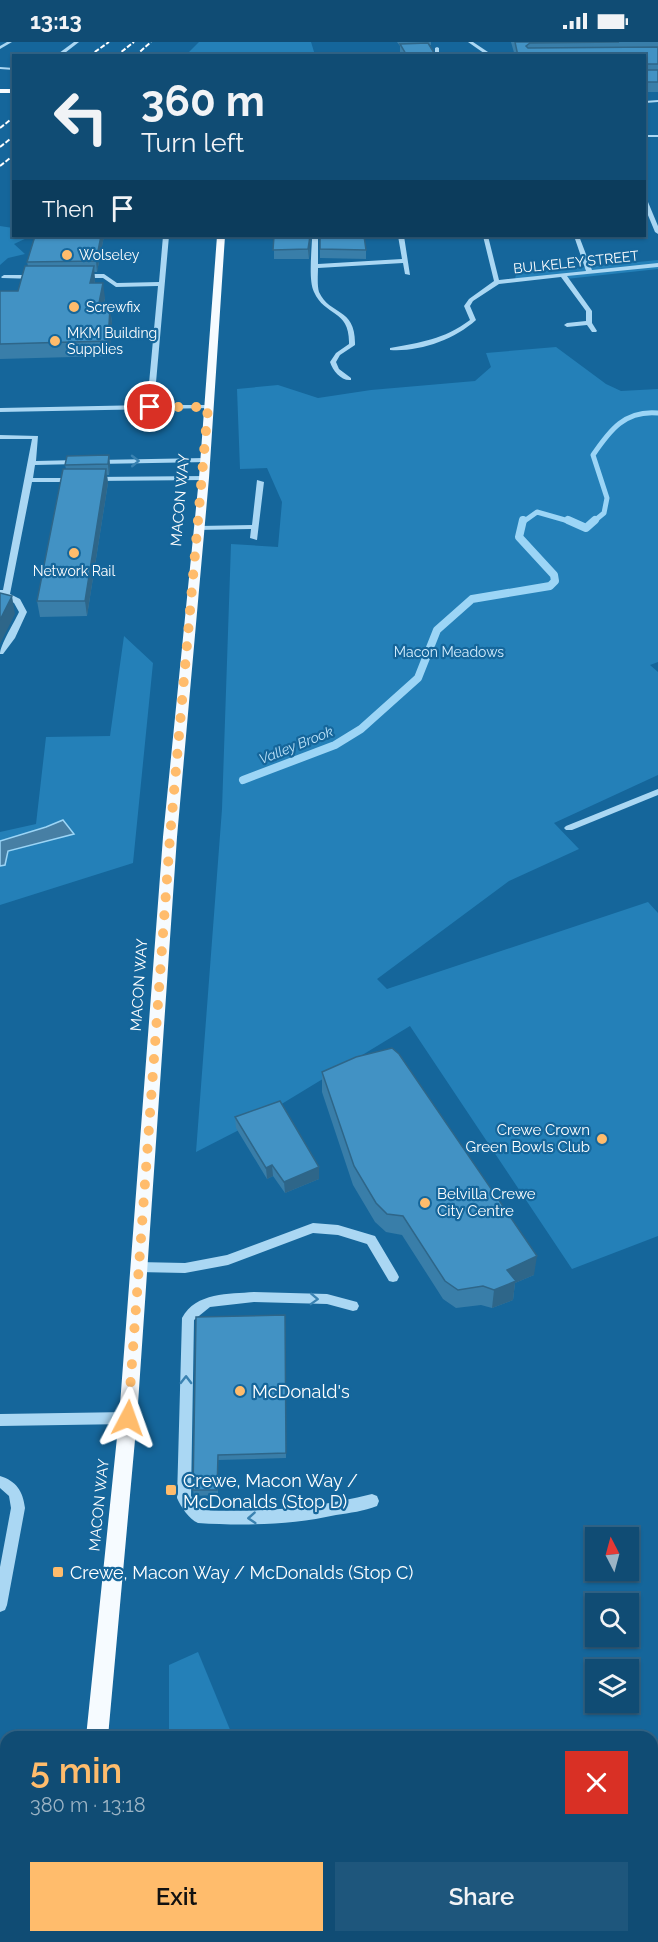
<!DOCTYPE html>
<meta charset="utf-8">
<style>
:root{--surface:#104c74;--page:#1e567c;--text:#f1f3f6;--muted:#9cb4c5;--line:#306386;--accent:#ffbc6c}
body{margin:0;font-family:Raleway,sans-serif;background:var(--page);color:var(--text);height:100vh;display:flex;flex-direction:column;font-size:22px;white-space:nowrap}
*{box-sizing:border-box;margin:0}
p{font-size:20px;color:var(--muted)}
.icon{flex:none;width:33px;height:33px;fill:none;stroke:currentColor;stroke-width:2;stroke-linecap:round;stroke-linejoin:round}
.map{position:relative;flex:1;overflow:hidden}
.panel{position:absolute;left:0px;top:1689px;width:658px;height:212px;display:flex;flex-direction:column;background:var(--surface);border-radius:18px 18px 0 0;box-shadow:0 2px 4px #0004,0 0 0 2px var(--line)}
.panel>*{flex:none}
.guide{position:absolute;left:12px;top:12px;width:634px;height:183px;border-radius:0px;box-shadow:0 2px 4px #0004,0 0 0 2px var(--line);background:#104c74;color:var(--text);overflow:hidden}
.needle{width:39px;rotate:354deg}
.tools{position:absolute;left:585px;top:1485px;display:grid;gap:12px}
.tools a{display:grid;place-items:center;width:54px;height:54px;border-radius:0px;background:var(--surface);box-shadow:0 2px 4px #0004,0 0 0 2px var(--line);font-size:30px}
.pin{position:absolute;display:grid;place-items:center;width:51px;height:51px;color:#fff;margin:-26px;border:3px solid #fff;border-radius:50%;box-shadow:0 2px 6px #0007}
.me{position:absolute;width:66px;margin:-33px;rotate:4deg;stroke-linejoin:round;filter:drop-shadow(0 0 4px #0008)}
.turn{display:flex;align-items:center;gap:21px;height:126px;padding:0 30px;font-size:27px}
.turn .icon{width:78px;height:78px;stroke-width:2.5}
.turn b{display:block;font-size:42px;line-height:51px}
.then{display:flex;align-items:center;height:57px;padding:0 30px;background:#0003;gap:12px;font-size:22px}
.round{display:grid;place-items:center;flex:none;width:63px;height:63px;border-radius:0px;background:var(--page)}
.head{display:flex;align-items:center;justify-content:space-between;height:102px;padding:0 30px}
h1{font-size:36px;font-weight:600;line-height:45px;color:var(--accent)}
.action{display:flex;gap:12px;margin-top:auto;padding:12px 30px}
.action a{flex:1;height:69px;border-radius:0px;background:var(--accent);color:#111;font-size:24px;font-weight:600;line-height:69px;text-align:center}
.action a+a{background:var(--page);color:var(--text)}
.status{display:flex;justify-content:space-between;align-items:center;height:42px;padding:0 30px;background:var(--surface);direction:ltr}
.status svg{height:16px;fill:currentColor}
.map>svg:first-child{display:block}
</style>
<div class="status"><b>13:13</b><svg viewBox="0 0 49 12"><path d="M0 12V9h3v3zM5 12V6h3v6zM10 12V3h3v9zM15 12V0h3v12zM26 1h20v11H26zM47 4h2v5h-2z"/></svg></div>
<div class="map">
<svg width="658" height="1900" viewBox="0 0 658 1900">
<rect width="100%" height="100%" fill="#15669b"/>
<g fill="#2480b8">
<polygon points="199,0 311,0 315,13 186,13"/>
<polygon points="0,184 13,186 14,194 31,194 14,202 25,212 8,216 0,223"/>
<polygon points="658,218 658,227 566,237 563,233 515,238 516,232"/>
<polygon points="556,305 606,342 621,349 658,347 658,620 650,623 658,630 658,733 554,781 579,807 509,839 377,937 387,947 648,860 658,871 658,1194 572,1227 410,984 237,1089 196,1110 222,767 231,502 278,505 282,460 267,426 240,427 237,347 278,343 318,356 371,348 475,339 491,325 486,311"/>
<polygon points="124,594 153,621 133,821 0,863 0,790 36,782 46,695 110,694"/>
<polygon points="198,1610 233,1695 169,1695 169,1623"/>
</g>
<polygon fill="#477fa4" stroke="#9cd5f6" stroke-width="1.5" points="63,778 74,792 8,809 5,823 0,824 0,799 46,785"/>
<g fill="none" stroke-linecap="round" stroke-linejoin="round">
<g stroke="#9cd5f6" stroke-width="5">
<polyline points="523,480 537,470 572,480"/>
<path d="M 593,480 L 604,471 L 607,456 L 593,413 C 610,388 625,368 658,371"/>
</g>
<g stroke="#9cd5f6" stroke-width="8">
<polyline points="568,478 586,486 595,478"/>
<polyline points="243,738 335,703 361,687 418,636 437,588 472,557 550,544 555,539 554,533 519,495 523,478"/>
</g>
<g fill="#aad7f3" fill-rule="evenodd">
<polygon points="7,0 12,0 0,7 0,4"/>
<polygon points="74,0 79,0 61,14 55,14"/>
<polygon points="468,0 473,0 494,14 488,14"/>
<polygon points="437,5 439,6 439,14 435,14 435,6"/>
<polygon points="0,25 14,26 14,28 0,27"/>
<polygon points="658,58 658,60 645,61 645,59"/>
<rect x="645" y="93" width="13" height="2"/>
<polygon points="645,158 648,160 658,184 658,192 655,190 645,166"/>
<polygon points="163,194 169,194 154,363 208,363 210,364 210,366 0,370 0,366 147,363 158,244 116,245 103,236 81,236 78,234 81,232 104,232 117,241 159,240"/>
<path d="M 312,194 L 318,194 L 318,222 L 402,217 L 398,194 L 404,194 L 410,233 L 405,232 L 403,221 L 318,226 C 318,233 317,243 319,250 C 330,274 356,265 355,303 L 340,313 L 336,320 L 339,327 L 351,336 L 351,338 C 341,339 333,329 330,320 L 336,311 L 349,302 C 350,267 325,275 314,250 C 308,238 312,208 312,194 Z"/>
<path d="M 483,194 L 488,194 L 499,238 L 586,229 L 574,194 L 579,194 L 592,228 L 658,221 L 658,225 L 567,234 L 592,269 L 592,281 L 597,289 L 596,290 L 592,290 L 587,283 L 567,285 L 564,283 L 567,281 L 586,279 L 586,269 L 561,235 L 499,242 L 473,259 L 470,264 L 476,278 C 454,298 419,310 390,308 L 390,306 C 421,300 443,298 470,278 L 464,264 L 469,257 L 494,239 Z"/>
<polygon points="4,233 36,233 39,235 36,237 2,236 1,235"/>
<path d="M 0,393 L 38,394 L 36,419 L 78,418 L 82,420 L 78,422 L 35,423 L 33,436 L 74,436 L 78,438 L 74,440 L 32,440 L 10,552 L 20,557 L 27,570 L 15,596 L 3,612 L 0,612 C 0,603 14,581 19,570 L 14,561 L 0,553 L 0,548 L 3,548 L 32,397 L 0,397 Z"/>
<polygon points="205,416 209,418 208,420 97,422 93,420 97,418"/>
<polygon points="207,434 208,436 204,438 93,439 89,437 93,435"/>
<polygon points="257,438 264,440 257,498 250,496 251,487 196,488 195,486 199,484 252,483"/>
<polygon points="658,747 658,753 572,788 566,788 564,786 566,784"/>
<polygon points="313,1181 338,1183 375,1194 397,1231 399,1235 397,1239 393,1240 389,1239 367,1202 338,1193 313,1191 228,1223 185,1231 138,1230 134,1229 132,1225 134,1221 138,1220 185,1221 227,1213"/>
<path d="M 254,1250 L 327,1252 L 357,1260 L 359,1264 L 357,1268 L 353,1269 L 327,1262 L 254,1260 L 210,1265 L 194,1278 L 191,1454 L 202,1468 C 260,1471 316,1466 372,1452 L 377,1454 L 379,1459 L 377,1464 C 364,1469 350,1471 336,1473 C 291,1483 244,1484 198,1481 C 189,1477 181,1465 177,1456 L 182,1276 C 196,1250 229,1252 254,1250 Z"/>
<polygon points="128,1370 133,1372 135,1376 133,1380 128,1382 0,1384 0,1372"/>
<path d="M 0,1434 C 16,1439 23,1449 25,1466 L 7,1563 L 5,1568 L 0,1570 L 0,1525 L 11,1466 L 9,1454 L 0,1446 Z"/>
<polygon points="294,1894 320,1894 318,1900 292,1900"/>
<polygon points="441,1894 465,1894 463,1900 439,1900"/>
<polygon points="583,1894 601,1894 603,1900 585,1900"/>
</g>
<g fill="#f6fbff" fill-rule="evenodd">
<rect x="0" y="47" width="14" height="4"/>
<polygon points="217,194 225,194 209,436 177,795 137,1376 108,1695 86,1695 119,1376 163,795 199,436"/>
<rect x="66" y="1894" width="24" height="6"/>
</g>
<g stroke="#fff" stroke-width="2" stroke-dasharray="5 2" stroke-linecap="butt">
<polyline points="89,14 109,0"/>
<polyline points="116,14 134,0"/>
<polyline points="135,14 151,0"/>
<polyline points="0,86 14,75"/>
<polyline points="0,105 14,94"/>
<polyline points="0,124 14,113"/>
</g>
</g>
<g fill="#397ea9">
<polygon points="397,0 441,0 431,0 431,3 429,3 436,14 401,13 400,11 400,4"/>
<polygon points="511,0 658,0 658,50 645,50 645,14 515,14"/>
<polygon points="104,194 97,230 94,230 95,241 105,256 103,266 110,266 112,281 109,314 0,317 0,249 18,249 28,224 27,220"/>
<polygon points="274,194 311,194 309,217 274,217"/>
<polygon points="319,194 364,194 366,208 366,217 320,216 320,194"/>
<polygon points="109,413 110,424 109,433 107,433 108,441 87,574 40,575 37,559 66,427 65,423"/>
<polygon points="322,1030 534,1233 515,1241 513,1258 492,1266 481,1263 456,1266 443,1257 402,1193 386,1190 375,1180 353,1143 322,1050"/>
<polygon points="235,1075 319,1137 285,1151 273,1134 267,1137 236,1086"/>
<polygon points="285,1273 286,1416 218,1418 218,1453 194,1454 193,1448"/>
</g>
<g fill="#2e6689">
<polygon points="101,194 104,194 97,230 96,219"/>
<polygon points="310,194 311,194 309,217 308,207"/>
<polygon points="94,224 95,238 92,256 90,241"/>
<polygon points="103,241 105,256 100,281 98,266"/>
<polygon points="110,266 112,281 109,314 108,299"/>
<polygon points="109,413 110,424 109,433 108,422"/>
<polygon points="106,427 108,441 87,574 85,559"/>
<polygon points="12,554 15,572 0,602 0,578"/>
<polygon points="272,1123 273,1134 267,1137 266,1126"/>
<polygon points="319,1125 319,1137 285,1151 284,1140"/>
<polygon points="537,1214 534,1233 515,1241 513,1258 492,1266 494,1248 507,1228"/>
</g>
<g fill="#4292c4" stroke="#2e6689" stroke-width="1.5">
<polygon points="515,0 619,0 530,1 526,4 528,6 658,5 658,22 645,22 645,14 518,14"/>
<polygon points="428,1 436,14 374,14 406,12 400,2"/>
<polygon points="645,23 646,28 658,28 658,40 645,40"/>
<polygon points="35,194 101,194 96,219 27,220"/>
<polygon points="274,194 310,194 308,207 273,208"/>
<polygon points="320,194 364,194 366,208 320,207"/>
<polygon points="25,224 94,224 90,241 103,241 98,266 110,266 108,299 0,302 0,249 18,249"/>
<polygon points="109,413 108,422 65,423 67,414"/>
<polygon points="63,427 106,427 85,559 37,559"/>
<polygon points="0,551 12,554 0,578"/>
<polygon points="392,1006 399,1012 537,1214 507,1228 516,1239 494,1248 483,1244 458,1248 445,1239 403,1174 387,1172 376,1161 354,1124 322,1030 356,1015"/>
<polygon points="280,1059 319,1125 284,1140 272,1123 266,1126 235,1075"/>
<polygon points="285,1273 286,1411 218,1413 217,1448 193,1448 196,1275"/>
</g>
<defs><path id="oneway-chevron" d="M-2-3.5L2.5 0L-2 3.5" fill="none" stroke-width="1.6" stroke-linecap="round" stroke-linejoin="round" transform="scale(1.5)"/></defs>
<g stroke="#3a82b1">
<use href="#oneway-chevron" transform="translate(135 419) rotate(-1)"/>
<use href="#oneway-chevron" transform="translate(314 1257) rotate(2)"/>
<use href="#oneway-chevron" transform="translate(186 1338) rotate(-89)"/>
<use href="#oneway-chevron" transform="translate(252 1476) rotate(176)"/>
</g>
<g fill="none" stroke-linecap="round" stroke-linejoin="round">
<polyline stroke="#ffbc6c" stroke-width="10" stroke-dasharray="0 18" points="128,1376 170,795 208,365 150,365"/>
</g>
<g fill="#ffbc6c" stroke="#15669b" stroke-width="2">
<circle cx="67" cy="213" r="6"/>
<circle cx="74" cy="265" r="6"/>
<circle cx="55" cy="299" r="6"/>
<circle cx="74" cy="511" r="6"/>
<circle cx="602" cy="1097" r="6"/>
<circle cx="425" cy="1161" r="6"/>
<circle cx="240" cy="1349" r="6"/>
<rect x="165" y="1442" width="12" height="12" rx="3"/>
<rect x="52" y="1524" width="12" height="12" rx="3"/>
</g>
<g text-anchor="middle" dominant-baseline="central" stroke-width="4.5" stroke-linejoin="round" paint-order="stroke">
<g font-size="14" fill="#fff" stroke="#15669b" text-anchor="start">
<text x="79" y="213">Wolseley</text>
<text x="86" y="265">Screwfix</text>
<text x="67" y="291">MKM Building<tspan x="67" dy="16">Supplies</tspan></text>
<text x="74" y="529" text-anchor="middle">Network Rail</text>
</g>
<g font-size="14" fill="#fff" stroke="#15669b">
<text transform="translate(576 220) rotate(-6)">BULKELEY STREET</text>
</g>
<g font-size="14" fill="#d2edfd" stroke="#15669b">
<text x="449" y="610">Macon Meadows</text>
</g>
<g font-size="14" font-style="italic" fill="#bbe2f9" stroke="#15669b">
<text transform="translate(296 703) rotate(-22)">Valley Brook</text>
</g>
<g font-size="15" fill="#fff" stroke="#15669b">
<text transform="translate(180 458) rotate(-85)">MACON WAY</text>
<text transform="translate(139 943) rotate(-86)">MACON WAY</text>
<text transform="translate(99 1463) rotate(-84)">MACON WAY</text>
</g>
<g font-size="15" fill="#fff" stroke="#15669b" text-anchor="end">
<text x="590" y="1088">Crewe Crown<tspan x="590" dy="17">Green Bowls Club</tspan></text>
<text x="437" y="1152" text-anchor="start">Belvilla Crewe<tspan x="437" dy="17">City Centre</tspan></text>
</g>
<g font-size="18" fill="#fff" stroke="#15669b" text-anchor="start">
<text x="252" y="1349">McDonald's</text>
<text x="183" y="1438">Crewe, Macon Way /<tspan x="183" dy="21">McDonalds (Stop D)</tspan></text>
<text x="70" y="1530">Crewe, Macon Way / McDonalds (Stop C)</text>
</g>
</g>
</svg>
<div class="tools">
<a><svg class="needle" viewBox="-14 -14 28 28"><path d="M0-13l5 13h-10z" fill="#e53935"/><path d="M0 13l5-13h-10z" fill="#9cb4c5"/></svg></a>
<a><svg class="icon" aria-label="search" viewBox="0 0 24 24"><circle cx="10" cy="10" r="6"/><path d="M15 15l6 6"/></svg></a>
<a><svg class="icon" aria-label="layers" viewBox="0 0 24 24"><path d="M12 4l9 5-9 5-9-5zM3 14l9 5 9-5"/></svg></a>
</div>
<div class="pin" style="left:150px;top:365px;background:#d93025"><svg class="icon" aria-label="arrive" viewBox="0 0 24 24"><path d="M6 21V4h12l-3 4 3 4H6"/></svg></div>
<svg class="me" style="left:128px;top:1376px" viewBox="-20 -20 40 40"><path d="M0-17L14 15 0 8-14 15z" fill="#ffbc6c" stroke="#fff" stroke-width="4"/></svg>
<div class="guide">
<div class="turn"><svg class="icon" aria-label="left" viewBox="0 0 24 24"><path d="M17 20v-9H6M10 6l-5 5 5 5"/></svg><div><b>360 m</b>Turn left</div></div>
<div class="then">Then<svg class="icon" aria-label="arrive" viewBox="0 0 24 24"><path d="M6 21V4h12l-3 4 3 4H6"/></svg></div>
</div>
<section class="panel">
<div class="head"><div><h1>5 min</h1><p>380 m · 13:18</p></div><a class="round" style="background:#d93025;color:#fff"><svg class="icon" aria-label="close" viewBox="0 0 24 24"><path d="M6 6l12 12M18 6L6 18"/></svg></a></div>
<div class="action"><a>Exit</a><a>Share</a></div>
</section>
</div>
